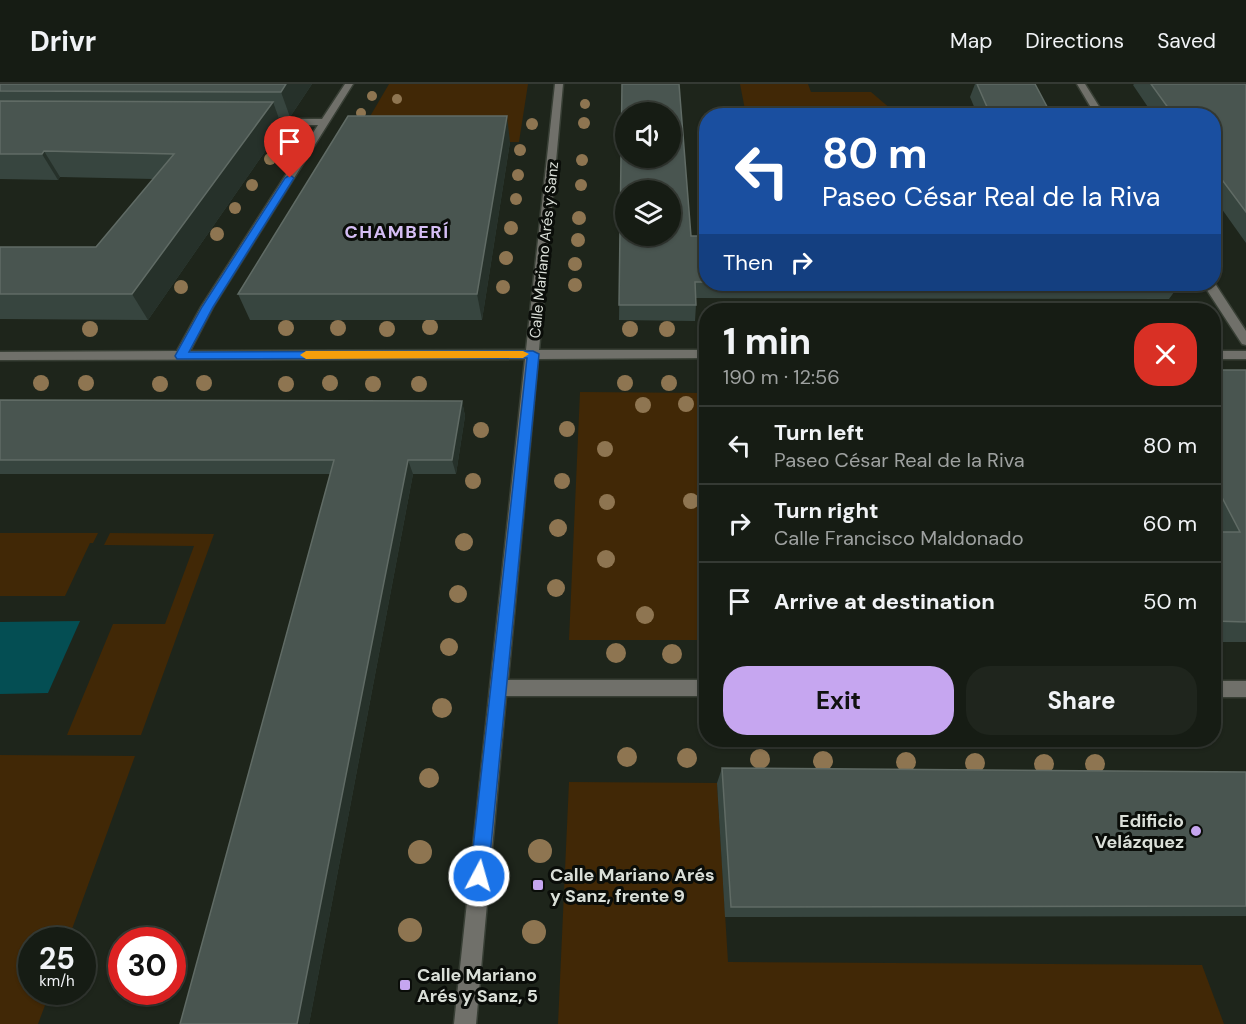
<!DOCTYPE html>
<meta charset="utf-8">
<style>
:root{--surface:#161c14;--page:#1f251d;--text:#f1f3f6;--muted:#9ea1a0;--line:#353a34;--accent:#c6a6f0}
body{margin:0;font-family:"DM Sans",sans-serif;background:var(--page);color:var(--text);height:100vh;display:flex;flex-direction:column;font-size:22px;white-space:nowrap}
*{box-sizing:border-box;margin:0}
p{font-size:20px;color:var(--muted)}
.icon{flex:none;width:33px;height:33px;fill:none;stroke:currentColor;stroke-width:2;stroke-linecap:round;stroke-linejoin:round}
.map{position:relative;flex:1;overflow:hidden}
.drawer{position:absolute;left:699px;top:219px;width:522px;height:444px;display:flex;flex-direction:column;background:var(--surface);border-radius:24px;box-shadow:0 2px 4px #0004,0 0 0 2px var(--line)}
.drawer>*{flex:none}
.top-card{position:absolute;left:699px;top:24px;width:522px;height:183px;border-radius:24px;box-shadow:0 2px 4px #0004,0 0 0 2px var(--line);background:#1a4fa0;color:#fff;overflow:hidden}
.fabs{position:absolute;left:615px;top:18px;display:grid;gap:12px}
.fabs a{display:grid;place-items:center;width:66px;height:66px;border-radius:50%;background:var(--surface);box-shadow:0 2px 4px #0004,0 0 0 2px var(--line);font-size:30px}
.speed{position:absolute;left:18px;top:843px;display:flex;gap:12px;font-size:30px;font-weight:700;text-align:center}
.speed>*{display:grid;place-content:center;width:78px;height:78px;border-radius:50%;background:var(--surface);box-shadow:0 2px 4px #0004,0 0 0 2px var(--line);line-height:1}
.speed small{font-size:15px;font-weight:400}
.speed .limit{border:9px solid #d22;background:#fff;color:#111}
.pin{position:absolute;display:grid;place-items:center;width:51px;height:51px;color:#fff;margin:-62px -26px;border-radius:50% 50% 50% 0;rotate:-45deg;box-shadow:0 0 6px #0007}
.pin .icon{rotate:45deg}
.me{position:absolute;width:66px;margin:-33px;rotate:6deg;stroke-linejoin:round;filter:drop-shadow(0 0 4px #0008)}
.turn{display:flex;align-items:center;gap:21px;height:126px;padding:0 24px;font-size:27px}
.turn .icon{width:78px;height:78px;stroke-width:2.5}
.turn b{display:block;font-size:42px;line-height:51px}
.then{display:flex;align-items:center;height:57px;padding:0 24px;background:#0003;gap:12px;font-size:22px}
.round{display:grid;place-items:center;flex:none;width:63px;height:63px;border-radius:24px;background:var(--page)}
.overview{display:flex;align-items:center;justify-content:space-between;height:102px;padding:0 24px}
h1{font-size:36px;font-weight:800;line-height:45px}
.action{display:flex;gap:12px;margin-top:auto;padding:12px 24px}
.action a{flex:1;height:69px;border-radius:24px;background:var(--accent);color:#111;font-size:24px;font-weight:800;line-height:69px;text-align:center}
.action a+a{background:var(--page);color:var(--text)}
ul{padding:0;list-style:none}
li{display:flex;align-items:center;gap:18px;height:78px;padding:0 24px;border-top:2px solid var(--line)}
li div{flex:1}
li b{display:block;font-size:22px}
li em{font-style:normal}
header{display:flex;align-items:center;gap:36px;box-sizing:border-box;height:84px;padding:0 30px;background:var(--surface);border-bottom:2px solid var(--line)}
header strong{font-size:28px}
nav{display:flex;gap:33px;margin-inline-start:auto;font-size:21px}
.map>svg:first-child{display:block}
</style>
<header>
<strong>Drivr</strong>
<nav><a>Map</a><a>Directions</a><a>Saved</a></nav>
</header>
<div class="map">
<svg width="1246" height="940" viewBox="0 0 1246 940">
<rect width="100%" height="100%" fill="#1e251b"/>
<g fill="#412806">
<polygon points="389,0 528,0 519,58 355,58"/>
<polygon points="740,0 808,0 811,8 871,8 898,31 746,31"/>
<polygon points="580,308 706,309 706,556 569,556"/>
<polygon points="0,449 98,449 93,459 90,459 65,512 0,512"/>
<polygon points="110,449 214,450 141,651 67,651 113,540 165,540 194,462 104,461"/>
<polygon points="0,671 135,672 68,856 32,856 32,908 50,908 38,940 0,940"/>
<polygon points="569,698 717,699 728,878 1202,881 1224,940 558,940"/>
</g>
<polygon fill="#044e53" points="80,537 48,609 0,610 0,538"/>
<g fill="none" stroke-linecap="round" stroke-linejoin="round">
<defs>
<g id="minor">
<polygon points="345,0 353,0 213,223 190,267 526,266 555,0 563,0 539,266 706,266 706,274 538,275 508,596 706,596 706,612 506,612 476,940 454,940 525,275 0,276 0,268 177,267 201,223 318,41 261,41 256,38 261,35 322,35"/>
<polygon points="1077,0 1085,0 1105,32 1096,32"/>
<polygon points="1214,198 1246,247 1246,261 1242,260 1203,200"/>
<rect x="1214" y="267" width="32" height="8"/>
<rect x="1214" y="597" width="32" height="16"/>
</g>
</defs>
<use href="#minor" stroke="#383f35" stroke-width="3"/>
<use href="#minor" fill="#70706a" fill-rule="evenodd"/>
</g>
<g fill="#8e7551">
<circle cx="372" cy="12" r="5"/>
<circle cx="397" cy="15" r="5"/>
<circle cx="585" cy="20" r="5"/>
<circle cx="361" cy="29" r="5"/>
<circle cx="584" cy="39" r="6"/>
<circle cx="532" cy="40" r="6"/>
<circle cx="520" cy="66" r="6"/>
<circle cx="270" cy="75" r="6"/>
<circle cx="582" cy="76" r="6"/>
<circle cx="518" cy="91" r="6"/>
<circle cx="252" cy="101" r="6"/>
<circle cx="581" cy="101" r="6"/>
<circle cx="516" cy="115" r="6"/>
<circle cx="235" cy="124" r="6"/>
<circle cx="579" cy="134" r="7"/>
<circle cx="511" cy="144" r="7"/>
<circle cx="217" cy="150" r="7"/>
<circle cx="578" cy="156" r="7"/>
<circle cx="506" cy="174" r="7"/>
<circle cx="575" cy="180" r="7"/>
<circle cx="575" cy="201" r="7"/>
<circle cx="181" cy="203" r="7"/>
<circle cx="503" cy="203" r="7"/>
<circle cx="430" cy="243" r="8"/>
<circle cx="286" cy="244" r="8"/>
<circle cx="338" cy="244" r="8"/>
<circle cx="90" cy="245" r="8"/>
<circle cx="387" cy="245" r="8"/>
<circle cx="630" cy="245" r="8"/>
<circle cx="667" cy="245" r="8"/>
<circle cx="41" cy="299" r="8"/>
<circle cx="86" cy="299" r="8"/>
<circle cx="204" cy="299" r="8"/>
<circle cx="330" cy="299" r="8"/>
<circle cx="625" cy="299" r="8"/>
<circle cx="669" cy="299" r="8"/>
<circle cx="160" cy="300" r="8"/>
<circle cx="286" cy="300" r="8"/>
<circle cx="373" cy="300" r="8"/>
<circle cx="419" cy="300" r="8"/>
<circle cx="686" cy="320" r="8"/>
<circle cx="643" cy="321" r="8"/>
<circle cx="567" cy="345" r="8"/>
<circle cx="481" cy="346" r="8"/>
<circle cx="605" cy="365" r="8"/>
<circle cx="473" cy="397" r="8"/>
<circle cx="562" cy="397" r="8"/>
<circle cx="691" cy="417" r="8"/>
<circle cx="607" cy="418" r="8"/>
<circle cx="558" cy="444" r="9"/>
<circle cx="464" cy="458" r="9"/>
<circle cx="606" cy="475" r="9"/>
<circle cx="556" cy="504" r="9"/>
<circle cx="458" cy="510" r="9"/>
<circle cx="645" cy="531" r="9"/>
<circle cx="449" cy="563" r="9"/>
<circle cx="616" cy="569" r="10"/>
<circle cx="672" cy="570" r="10"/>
<circle cx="442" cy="624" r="10"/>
<circle cx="627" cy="673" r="10"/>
<circle cx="687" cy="674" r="10"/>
<circle cx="760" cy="675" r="10"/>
<circle cx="823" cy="677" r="10"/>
<circle cx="906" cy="678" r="10"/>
<circle cx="975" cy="679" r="10"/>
<circle cx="1044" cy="680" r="10"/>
<circle cx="1095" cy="680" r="10"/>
<circle cx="429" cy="694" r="10"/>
<circle cx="540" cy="767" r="12"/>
<circle cx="420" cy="768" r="12"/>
<circle cx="410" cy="846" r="12"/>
<circle cx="534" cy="848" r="12"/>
</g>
<g fill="#37453f">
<polygon points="0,0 312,0 290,33 279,33 282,43 148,236 0,235 0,163 96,163 153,95 60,93 58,96 0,95"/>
<polygon points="622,0 691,152 706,152 706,200 1180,200 1169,215 696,214 696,221 695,237 619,236"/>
<polygon points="975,0 1035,0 1052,32 978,32 970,13"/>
<polygon points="1134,0 1246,0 1246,159 1214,114 1214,32 1154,32 1133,1"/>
<polygon points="510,58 482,236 250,236 238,210"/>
<rect x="1214" y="286" width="32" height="272"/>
<polygon points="0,316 462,317 465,332 456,390 413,390 309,940 180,940 330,390 0,390"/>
<polygon points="722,684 1246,688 1246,832 725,833 717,699"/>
</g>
<g fill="#26312a">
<polygon points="286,0 312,0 290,33 281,8"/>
<polygon points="273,18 282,43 148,236 132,210"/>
<polygon points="507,32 510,58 482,236 477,210"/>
<polygon points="44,67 60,93 58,96 42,70"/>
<polygon points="462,317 465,332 456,390 452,376"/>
<polygon points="408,376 413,390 309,940 297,940"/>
</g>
<g fill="#495550" stroke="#606b65" stroke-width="1.5" fill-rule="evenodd">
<polygon points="0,0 286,0 281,8 0,7"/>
<path d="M 622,0 L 679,0 L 691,152 L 706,152 L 706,198 L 695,198 L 696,221 L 619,221 ZM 626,28 L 670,28 L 670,74 L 626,74 ZM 626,106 L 670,106 L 670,152 L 626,152 Z"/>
<polygon points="977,0 1035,0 1052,32 991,32"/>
<polygon points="1151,0 1246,0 1246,128 1214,85 1214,32 1174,32"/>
<polygon points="0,17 273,18 132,210 0,210 0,163 96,163 174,70 44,67 42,70 0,70"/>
<polygon points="348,32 507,32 477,210 238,210"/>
<polygon points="1214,286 1246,286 1246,538 1214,537 1214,448 1240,448 1214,398"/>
<polygon points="0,316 462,317 452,376 408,376 297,940 180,940 334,376 0,376"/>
<polygon points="722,684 1246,688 1246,822 731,823"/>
</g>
<polygon fill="#1a73e8" stroke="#114b97" stroke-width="1.5" points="290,91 294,94 213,223 189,268 533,267 539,270 488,792 485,798 479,801 473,798 470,792 527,274 177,275 175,272 202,223 285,94"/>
<polygon fill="#f59e0b" points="306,267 523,267 529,270 523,274 306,275 300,271"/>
<g fill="#c6a6f0" stroke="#0a0d09" stroke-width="2">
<circle cx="1196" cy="747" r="6"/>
<rect x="532" y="795" width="12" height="12" rx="3"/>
<rect x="399" y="895" width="12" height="12" rx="3"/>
</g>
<g text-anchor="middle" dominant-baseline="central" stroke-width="6" stroke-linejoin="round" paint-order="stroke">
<g font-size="15" fill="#dadfd8" stroke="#0a0d09">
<text transform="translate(544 166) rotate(-84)">Calle Mariano Arés y Sanz</text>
</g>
<g font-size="18" font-weight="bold" letter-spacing="1.5" fill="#d5bef5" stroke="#0a0d09">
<text x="397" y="148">CHAMBERÍ</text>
</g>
<g font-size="18" font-weight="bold" fill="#dadfd8" stroke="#0a0d09" text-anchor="start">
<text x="1184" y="737" text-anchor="end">Edificio<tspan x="1184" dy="21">Velázquez</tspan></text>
<text x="550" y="791">Calle Mariano Arés<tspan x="550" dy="21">y Sanz, frente 9</tspan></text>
<text x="417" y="891">Calle Mariano<tspan x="417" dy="21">Arés y Sanz, 5</tspan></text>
</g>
</g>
</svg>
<div class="fabs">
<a><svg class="icon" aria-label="sound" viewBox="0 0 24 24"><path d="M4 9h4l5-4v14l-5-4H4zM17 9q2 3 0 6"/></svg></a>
<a><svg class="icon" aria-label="layers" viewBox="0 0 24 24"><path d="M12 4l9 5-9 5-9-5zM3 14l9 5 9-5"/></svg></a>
</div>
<div class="speed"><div>25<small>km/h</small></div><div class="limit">30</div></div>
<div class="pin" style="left:290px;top:94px;background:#d93025"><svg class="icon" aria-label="arrive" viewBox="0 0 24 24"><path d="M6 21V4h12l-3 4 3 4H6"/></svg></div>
<svg class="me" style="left:479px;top:792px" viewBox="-20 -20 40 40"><circle r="17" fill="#1a73e8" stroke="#fff" stroke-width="3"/><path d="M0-11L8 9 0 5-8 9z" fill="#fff"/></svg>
<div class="top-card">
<div class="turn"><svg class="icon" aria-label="left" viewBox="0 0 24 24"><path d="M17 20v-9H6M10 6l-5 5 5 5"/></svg><div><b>80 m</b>Paseo César Real de la Riva</div></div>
<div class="then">Then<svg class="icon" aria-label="right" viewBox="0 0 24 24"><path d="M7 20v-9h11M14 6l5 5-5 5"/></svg></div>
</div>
<section class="drawer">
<div class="overview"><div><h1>1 min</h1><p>190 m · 12:56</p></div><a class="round" style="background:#d93025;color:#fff"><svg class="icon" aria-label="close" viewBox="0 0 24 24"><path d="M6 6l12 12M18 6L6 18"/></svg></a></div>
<ul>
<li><svg class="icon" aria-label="left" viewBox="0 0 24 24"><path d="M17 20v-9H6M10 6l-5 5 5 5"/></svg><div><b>Turn left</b><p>Paseo César Real de la Riva</p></div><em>80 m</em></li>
<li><svg class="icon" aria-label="right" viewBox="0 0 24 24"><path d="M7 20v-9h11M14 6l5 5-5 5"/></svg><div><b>Turn right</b><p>Calle Francisco Maldonado</p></div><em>60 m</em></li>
<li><svg class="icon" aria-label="arrive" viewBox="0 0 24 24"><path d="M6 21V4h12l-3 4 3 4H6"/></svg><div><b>Arrive at destination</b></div><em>50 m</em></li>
</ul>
<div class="action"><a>Exit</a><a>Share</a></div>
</section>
</div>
